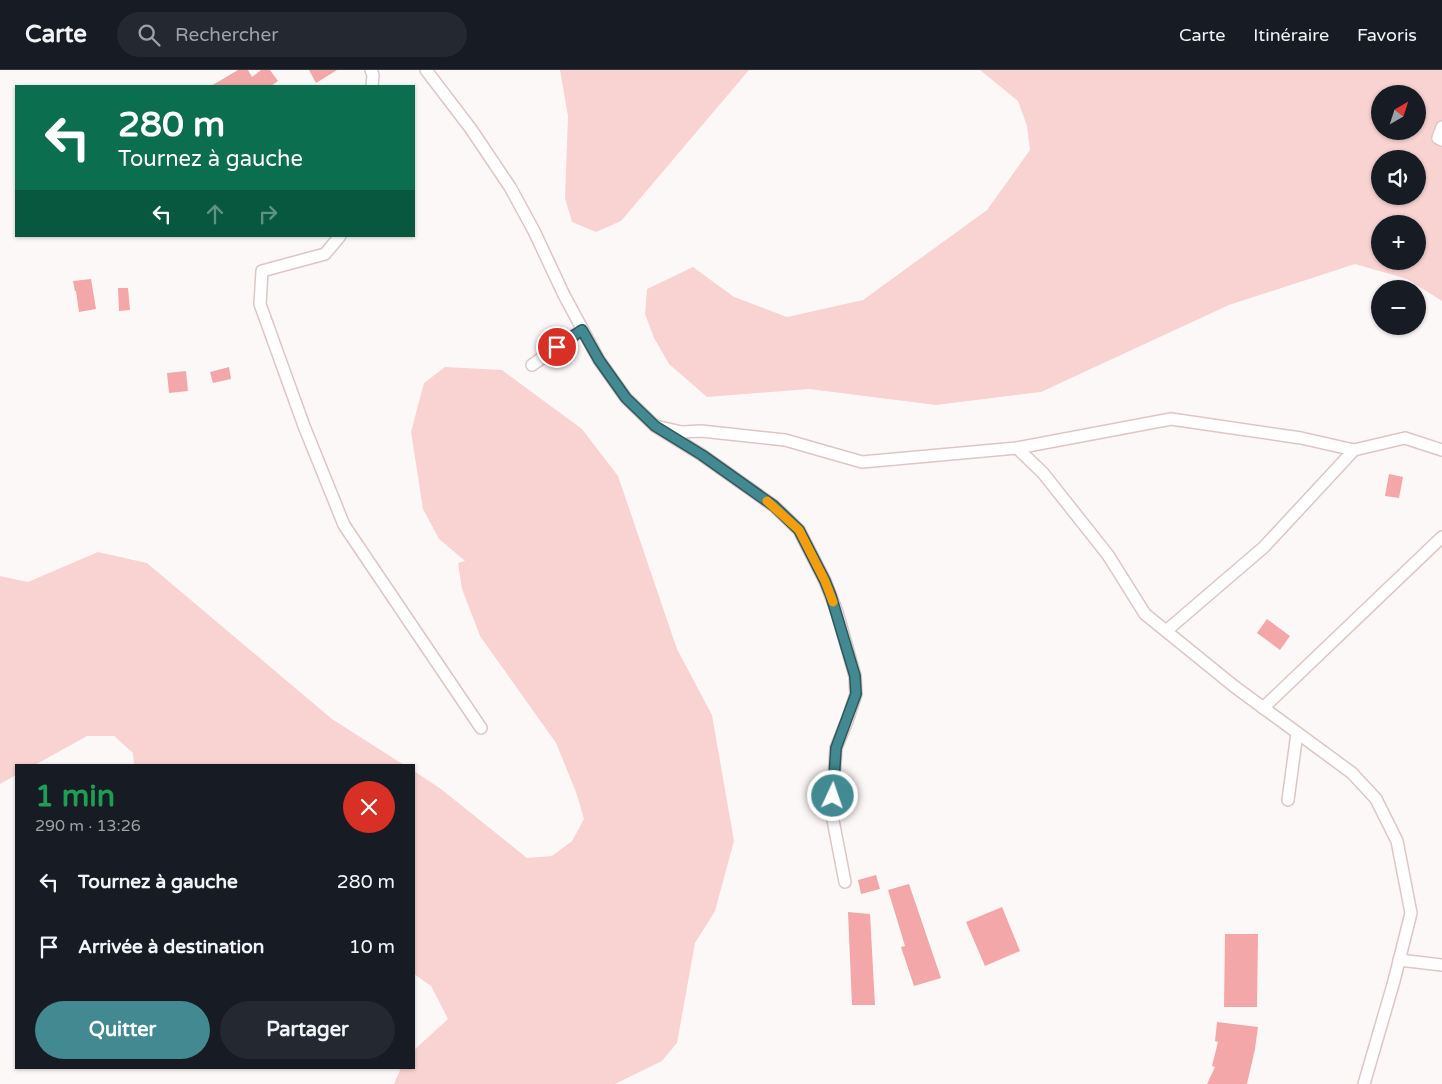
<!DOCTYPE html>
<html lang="fr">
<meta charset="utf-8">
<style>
:root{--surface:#171b24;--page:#242831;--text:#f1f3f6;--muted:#9ea1a6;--line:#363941;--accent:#428991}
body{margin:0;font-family:"Varela Round",sans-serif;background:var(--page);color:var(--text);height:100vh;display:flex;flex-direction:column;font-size:19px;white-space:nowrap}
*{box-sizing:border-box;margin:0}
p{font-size:16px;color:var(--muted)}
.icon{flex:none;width:28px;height:28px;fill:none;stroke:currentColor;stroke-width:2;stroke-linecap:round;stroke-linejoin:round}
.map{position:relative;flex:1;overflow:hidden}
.panel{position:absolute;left:15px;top:694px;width:400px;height:305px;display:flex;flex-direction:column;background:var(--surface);border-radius:0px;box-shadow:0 1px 4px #0004}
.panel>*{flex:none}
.banner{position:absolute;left:15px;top:15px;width:400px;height:152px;border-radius:0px;box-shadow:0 1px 4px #0004;background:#0b6e4f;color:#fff;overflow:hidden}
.needle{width:32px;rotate:39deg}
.fabs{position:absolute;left:1371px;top:15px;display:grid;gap:10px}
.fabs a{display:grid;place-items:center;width:55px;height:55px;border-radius:50%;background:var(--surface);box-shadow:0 1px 4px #0004;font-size:25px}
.pin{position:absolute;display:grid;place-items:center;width:42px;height:42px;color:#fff;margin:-21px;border:2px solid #fff;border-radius:50%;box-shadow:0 1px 5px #0007}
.me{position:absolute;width:55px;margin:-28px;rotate:3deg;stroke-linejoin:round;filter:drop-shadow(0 0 4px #0008)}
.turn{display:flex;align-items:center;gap:18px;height:105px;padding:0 20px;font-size:22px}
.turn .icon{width:65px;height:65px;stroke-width:2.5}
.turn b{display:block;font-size:35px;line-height:42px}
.lanes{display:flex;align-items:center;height:48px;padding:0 20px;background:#0003;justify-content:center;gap:25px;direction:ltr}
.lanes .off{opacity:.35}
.round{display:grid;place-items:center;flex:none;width:52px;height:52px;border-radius:26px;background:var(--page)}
.head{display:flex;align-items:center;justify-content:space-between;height:85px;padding:0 20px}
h1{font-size:30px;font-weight:700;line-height:38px;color:#1e9e55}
.action{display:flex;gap:10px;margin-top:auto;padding:10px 20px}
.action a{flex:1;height:58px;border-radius:30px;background:var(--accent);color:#fff;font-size:20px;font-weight:700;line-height:58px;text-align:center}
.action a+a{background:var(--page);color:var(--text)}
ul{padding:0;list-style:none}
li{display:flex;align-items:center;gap:15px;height:65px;padding:0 20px}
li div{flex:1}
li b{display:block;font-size:19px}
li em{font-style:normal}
header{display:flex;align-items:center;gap:30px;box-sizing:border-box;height:70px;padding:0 25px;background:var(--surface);border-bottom:1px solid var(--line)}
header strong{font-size:24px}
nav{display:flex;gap:28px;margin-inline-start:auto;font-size:18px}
.search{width:350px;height:45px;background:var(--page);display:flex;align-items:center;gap:12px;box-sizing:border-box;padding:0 18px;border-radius:28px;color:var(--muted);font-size:19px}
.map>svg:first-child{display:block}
</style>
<header>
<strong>Carte</strong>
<div class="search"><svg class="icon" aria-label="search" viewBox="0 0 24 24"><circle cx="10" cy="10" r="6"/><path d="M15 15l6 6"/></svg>Rechercher</div>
<nav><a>Carte</a><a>Itinéraire</a><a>Favoris</a></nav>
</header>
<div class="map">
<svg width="1442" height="1014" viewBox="0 0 1442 1014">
<rect width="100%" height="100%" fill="#fdf8f8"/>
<g fill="#f8d3d2" fill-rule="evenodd">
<polygon points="560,0 749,0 621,151 596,162 572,152 565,128 568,46"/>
<path d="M 980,0 L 1442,0 L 1442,231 L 1407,209 L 1355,194 L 1229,235 L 1041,322 L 936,335 L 809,319 L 707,327 L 669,294 L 654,268 L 645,244 L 647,219 L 693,197 L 734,227 L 787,247 L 863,230 L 987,140 L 1030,80 L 1027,56 L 1018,31 ZM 1380,24 L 1418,24 L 1418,61 L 1380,61 ZM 1380,89 L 1418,89 L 1418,126 L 1380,126 ZM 1380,154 L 1418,154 L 1418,191 L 1380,191 Z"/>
<polygon points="445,297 502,300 582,359 618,406 677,579 712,645 734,771 715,841 695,873 677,973 662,991 615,1014 394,1014 401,998 414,998 414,980 448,949 431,916 414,904 414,701 441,719 527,788 552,786 572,771 584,749 576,722 556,673 480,566 462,519 458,493 465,491 439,469 423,439 411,362 424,313"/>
<polygon points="98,482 147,493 332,649 404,695 134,695 133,683 114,666 87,666 35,695 16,695 16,705 0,714 0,506 28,512"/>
</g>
<g fill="#f4a7a8">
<polygon points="238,0 248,0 252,7 261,0 270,0 278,11 271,16 211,16"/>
<polygon points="309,0 337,0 316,13"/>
<polygon points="91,209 96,239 79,242 76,221 75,221 73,211"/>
<polygon points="118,218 128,218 130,240 119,241"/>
<polygon points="229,297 231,309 213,313 210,302"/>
<polygon points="186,301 188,321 169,323 167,303"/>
<polygon points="1389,404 1403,407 1399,428 1385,426"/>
<polygon points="1267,549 1290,566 1280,580 1257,563"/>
<polygon points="876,805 880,819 861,824 858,810"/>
<polygon points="909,814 941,908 914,916 901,877 905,876 888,820"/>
<polygon points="1002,837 1020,881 985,896 966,852"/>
<polygon points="848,842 870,844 875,935 852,935"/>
<polygon points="1225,864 1258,864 1257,937 1224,937"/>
<polygon points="1217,952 1258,957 1255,979 1247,1014 1207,1014 1215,997 1212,996 1218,972 1215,971"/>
</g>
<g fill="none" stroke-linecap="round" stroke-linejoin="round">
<defs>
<g id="street">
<polyline points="371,0 373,5 372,16"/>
<polyline points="426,0 471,59 510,117 534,161 564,225 599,290 626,328 655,356 702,385 774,436 799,460 825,511 837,542 855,606 856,624 847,651 836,678 834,707 832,745 845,812"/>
<polyline points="1442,57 1438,68 1442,70"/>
<polyline points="340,166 325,184 262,201 260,234 304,356 344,455 481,658"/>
<polyline points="532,295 582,260"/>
<polyline points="655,356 682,362 701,361 785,370 862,392 1017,378 1043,403 1108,485 1145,544 1235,617 1352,703 1376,729 1397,771 1411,843 1394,911 1364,1014"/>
<polyline points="1017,378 1171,349 1301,368 1354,380 1405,368 1442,380"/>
<polyline points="1166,561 1264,477 1354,380"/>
<polyline points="1263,638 1442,467"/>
<polyline points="1288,730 1297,663"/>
<polyline points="1399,890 1442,895"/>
</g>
</defs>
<use href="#street" stroke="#dec6c6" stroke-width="14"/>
<use href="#street" stroke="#fff" stroke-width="11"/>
</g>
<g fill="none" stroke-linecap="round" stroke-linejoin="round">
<defs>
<polyline id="route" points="557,277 582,260 599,290 626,328 655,356 702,385 774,436 799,460 825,511 831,526 855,606 856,624 836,678 833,726"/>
</defs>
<use href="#route" stroke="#2b595e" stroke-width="12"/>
<use href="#route" stroke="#428991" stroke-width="9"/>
<polyline stroke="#f59e0b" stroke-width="9" points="767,431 799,460 825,511 833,532"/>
</g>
</svg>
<div class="fabs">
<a><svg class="needle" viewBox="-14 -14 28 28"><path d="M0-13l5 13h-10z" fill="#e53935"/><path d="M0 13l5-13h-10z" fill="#9ea1a6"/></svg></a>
<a><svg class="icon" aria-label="sound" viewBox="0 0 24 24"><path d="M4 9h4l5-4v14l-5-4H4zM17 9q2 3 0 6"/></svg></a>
<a>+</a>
<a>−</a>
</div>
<div class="pin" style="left:557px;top:277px;background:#d93025"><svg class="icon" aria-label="arrive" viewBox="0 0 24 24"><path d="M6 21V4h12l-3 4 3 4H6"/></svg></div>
<svg class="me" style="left:833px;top:726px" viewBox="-20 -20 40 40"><circle r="17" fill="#428991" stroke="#fff" stroke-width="3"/><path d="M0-11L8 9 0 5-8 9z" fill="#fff"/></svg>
<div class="banner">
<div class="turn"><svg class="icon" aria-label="left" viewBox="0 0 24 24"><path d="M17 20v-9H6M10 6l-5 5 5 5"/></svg><div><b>280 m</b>Tournez à gauche</div></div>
<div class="lanes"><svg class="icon" aria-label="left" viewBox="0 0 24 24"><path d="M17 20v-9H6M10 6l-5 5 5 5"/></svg><svg class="icon off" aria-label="ahead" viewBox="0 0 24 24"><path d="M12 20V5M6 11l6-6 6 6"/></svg><svg class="icon off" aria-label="right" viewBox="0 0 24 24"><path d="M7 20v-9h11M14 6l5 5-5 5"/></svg></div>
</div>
<section class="panel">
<div class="head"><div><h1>1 min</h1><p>290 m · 13:26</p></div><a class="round" style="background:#d93025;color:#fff"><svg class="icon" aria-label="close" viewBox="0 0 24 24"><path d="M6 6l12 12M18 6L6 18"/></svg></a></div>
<ul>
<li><svg class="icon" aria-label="left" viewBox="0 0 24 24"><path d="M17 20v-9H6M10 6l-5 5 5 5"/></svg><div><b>Tournez à gauche</b></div><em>280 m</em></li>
<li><svg class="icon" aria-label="arrive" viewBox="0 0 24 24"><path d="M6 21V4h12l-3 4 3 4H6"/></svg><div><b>Arrivée à destination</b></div><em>10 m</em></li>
</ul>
<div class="action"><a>Quitter</a><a>Partager</a></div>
</section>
</div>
